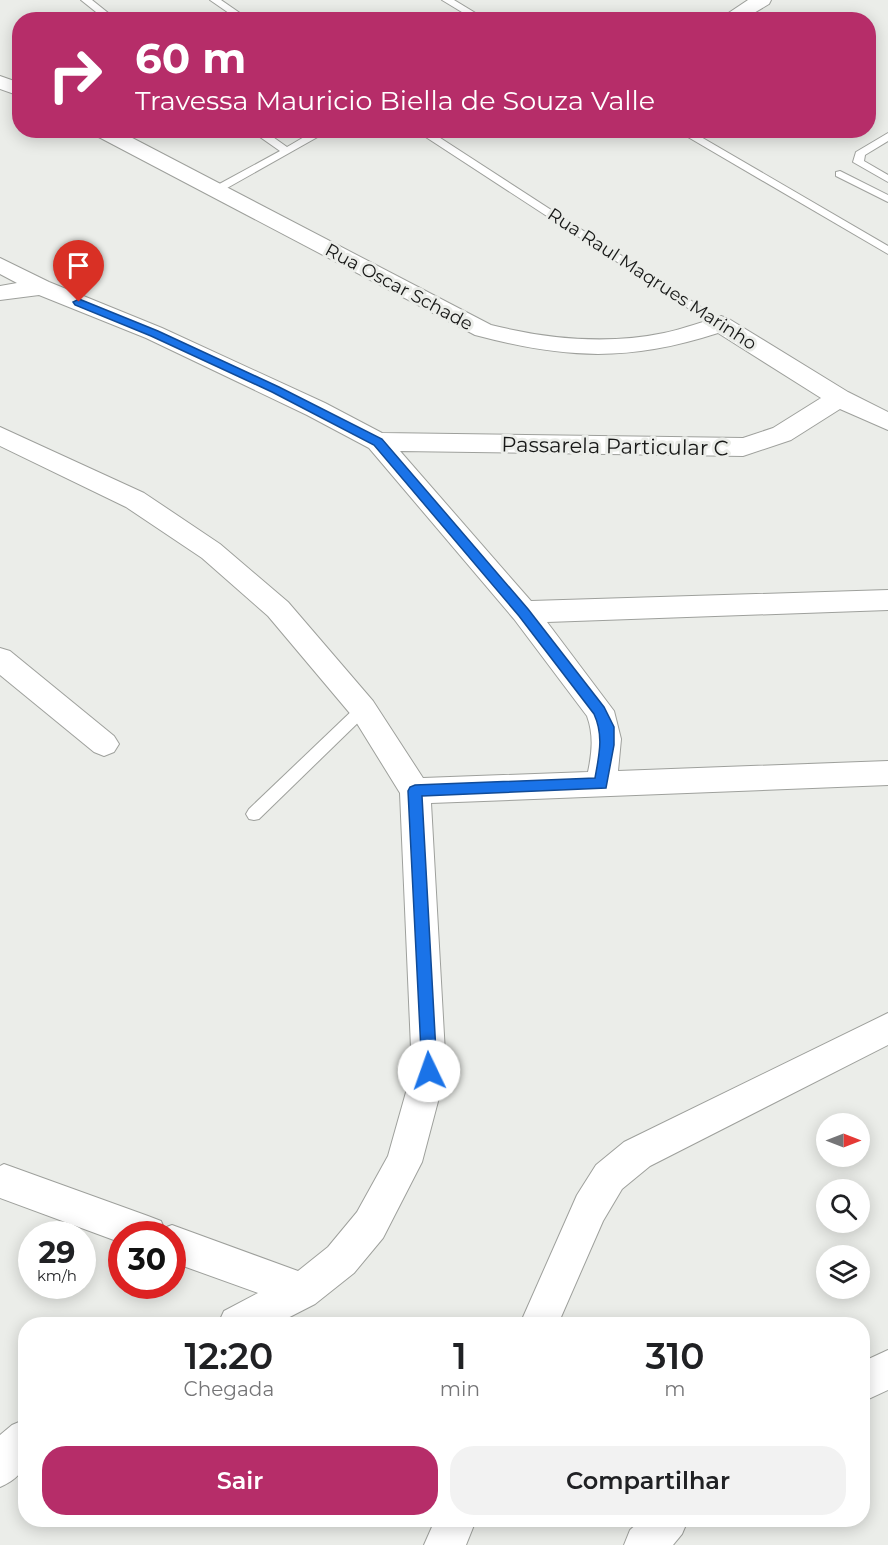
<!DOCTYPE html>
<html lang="pt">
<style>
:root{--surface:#fff;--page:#f2f2f2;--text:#202124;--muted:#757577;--accent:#b62d69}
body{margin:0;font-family:Montserrat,sans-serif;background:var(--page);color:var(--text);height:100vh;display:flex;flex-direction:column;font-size:22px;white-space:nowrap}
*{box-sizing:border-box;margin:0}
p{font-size:20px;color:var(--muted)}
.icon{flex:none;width:33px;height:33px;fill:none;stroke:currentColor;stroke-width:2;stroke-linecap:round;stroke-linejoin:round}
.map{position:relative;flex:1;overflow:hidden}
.drawer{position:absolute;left:18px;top:1317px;width:852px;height:210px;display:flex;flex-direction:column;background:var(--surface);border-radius:24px;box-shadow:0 3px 15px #0003}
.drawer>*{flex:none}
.banner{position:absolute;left:12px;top:12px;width:864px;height:126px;border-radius:24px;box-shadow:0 3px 15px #0003;background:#b62d69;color:#fff;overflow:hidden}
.needle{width:39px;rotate:90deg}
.buttons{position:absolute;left:816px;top:1113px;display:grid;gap:12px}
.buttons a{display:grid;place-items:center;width:54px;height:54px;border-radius:50%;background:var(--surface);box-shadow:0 3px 15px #0003;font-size:30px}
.speed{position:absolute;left:18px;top:1221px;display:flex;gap:12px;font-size:30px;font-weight:700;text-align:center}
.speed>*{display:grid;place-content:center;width:78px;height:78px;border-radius:50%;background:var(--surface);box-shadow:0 3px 15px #0003;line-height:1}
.speed small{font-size:15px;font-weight:400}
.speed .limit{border:9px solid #d22;background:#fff;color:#111}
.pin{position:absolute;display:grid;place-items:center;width:51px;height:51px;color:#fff;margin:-62px -26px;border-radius:50% 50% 50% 0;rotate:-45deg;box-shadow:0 0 6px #0007}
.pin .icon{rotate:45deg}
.me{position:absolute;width:66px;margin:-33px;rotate:357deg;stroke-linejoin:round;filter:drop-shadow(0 0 4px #0008)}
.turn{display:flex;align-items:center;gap:21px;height:126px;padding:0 24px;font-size:27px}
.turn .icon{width:78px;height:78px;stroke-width:2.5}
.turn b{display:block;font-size:42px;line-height:51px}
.eta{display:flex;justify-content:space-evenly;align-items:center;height:102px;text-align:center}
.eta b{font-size:36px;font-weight:600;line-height:42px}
.cta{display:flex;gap:12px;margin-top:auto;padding:12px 24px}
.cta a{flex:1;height:69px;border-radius:24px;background:var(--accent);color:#fff;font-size:24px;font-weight:600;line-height:69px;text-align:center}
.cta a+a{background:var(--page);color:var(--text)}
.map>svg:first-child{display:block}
</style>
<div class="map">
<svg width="888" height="1545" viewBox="0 0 888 1545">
<rect width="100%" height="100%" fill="#ebede9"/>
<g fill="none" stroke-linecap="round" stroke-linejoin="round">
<defs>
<g id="lane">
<polygon points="81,0 92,0 117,20 106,20"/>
<polygon points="210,0 221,0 250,20 239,20"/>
<polygon points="442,0 454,0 487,20 475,20"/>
<polygon points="250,130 263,130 287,147 316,130 330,130 220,192 212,192 212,188 280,151"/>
<polygon points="415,130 428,130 727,324 725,327 717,327"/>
<polygon points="676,130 689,130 888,246 888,254"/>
<polygon points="888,133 888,141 865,155 864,161 888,175 888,182 853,162 856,152"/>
<polygon points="840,171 888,195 888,202 836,176 836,172"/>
<polygon points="363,703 368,705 370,709 368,713 259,819 254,820 249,819 246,814 249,809 358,705"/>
</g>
<g id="street">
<polygon points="748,0 771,0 769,4 742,20 718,20"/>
<polygon points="0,76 20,83 20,96 0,89"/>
<path d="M 90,130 L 117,130 L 491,325 C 548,339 606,345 664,333 C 683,329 702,322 721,316 L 729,319 L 848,392 L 888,412 L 888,430 L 840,409 L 791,440 L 743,456 L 400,451 L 531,601 L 888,590 L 888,610 L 547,622 L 614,711 L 621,739 L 618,771 L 888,761 L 888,785 L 431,803 L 446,1071 L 422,1162 L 383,1238 L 354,1273 L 315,1304 L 276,1324 L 218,1324 L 224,1311 L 258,1293 L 172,1262 L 172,1234 L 122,1234 L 122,1243 L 0,1198 L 0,1166 L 4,1164 L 148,1216 L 161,1221 L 164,1228 L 172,1225 L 298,1271 L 328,1247 L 357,1212 L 388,1156 L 412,1071 L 400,793 L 353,717 L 268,616 L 202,558 L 126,507 L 0,446 L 0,427 L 144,493 L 220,544 L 288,602 L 373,701 L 423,778 L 588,772 C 592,753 594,735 587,716 L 514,619 L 369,448 L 307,415 L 146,338 L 39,295 L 0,300 L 0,286 L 17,283 L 0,274 L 0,258 L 49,282 L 162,328 L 325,403 L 382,433 L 743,438 L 773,428 L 821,398 L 718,333 C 629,362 565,359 475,335 L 93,134 Z"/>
<polygon points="0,648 10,651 114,736 119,744 114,752 104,756 94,752 0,675"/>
<polygon points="888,1013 888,1045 650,1166 622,1189 603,1221 558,1324 520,1324 577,1195 596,1165 624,1142"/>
<polygon points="888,1350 888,1390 862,1402 862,1362"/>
<path d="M 26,1419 C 26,1451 34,1473 0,1487 L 0,1435 L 12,1425 Z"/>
<polygon points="435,1520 476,1520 466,1545 424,1545"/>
<polygon points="641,1520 688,1520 682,1534 673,1545 624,1545 630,1530"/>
</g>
</defs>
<use href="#lane" stroke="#9ea09c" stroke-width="2"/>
<use href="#street" stroke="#9ea09c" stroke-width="2"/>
<use href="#lane" fill="#fff" fill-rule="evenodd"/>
<use href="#street" fill="#fff" fill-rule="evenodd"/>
</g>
<path fill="#1a73e8" stroke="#114b97" stroke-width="1.5" d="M 79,299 L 158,331 L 279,387 L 382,439 L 528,609 L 604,707 L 614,727 L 614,745 L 606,788 L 422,796 L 437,1071 L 435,1076 L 429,1078 L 424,1076 L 422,1071 L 408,791 L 410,787 L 415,785 L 595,778 C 599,755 604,736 594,714 L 519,616 L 374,445 L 272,392 L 151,336 L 75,305 L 73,302 Z"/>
<g text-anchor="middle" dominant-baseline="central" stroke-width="6" stroke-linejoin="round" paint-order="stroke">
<g font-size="18" fill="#181918" stroke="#ebede9">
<text transform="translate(652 279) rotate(33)">Rua Raul Maqrues Marinho</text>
<text transform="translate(399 287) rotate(28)">Rua Oscar Schade</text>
</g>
<g font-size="21" fill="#181918" stroke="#ebede9">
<text transform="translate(615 446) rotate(1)">Passarela Particular C</text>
</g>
</g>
</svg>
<div class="buttons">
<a><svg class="needle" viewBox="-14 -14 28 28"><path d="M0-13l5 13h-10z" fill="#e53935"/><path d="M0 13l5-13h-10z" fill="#757577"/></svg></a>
<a><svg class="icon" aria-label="search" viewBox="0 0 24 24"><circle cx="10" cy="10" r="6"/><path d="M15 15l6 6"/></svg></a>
<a><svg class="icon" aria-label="layers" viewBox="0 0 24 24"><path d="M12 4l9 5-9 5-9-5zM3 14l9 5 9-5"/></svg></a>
</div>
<div class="speed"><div>29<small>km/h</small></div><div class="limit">30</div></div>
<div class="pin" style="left:79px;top:302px;background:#d93025"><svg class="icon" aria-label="arrive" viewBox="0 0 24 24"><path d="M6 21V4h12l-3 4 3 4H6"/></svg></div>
<svg class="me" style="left:429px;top:1071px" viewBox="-20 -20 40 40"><circle r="19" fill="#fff"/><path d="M0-13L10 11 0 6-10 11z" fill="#1a73e8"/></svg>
<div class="banner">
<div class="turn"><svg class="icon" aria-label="right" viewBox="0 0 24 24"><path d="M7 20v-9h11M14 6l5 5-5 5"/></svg><div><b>60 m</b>Travessa Mauricio Biella de Souza Valle</div></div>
</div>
<section class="drawer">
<div class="eta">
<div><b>12:20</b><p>Chegada</p></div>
<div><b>1</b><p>min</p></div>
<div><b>310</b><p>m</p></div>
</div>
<div class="cta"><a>Sair</a><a>Compartilhar</a></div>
</section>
</div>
